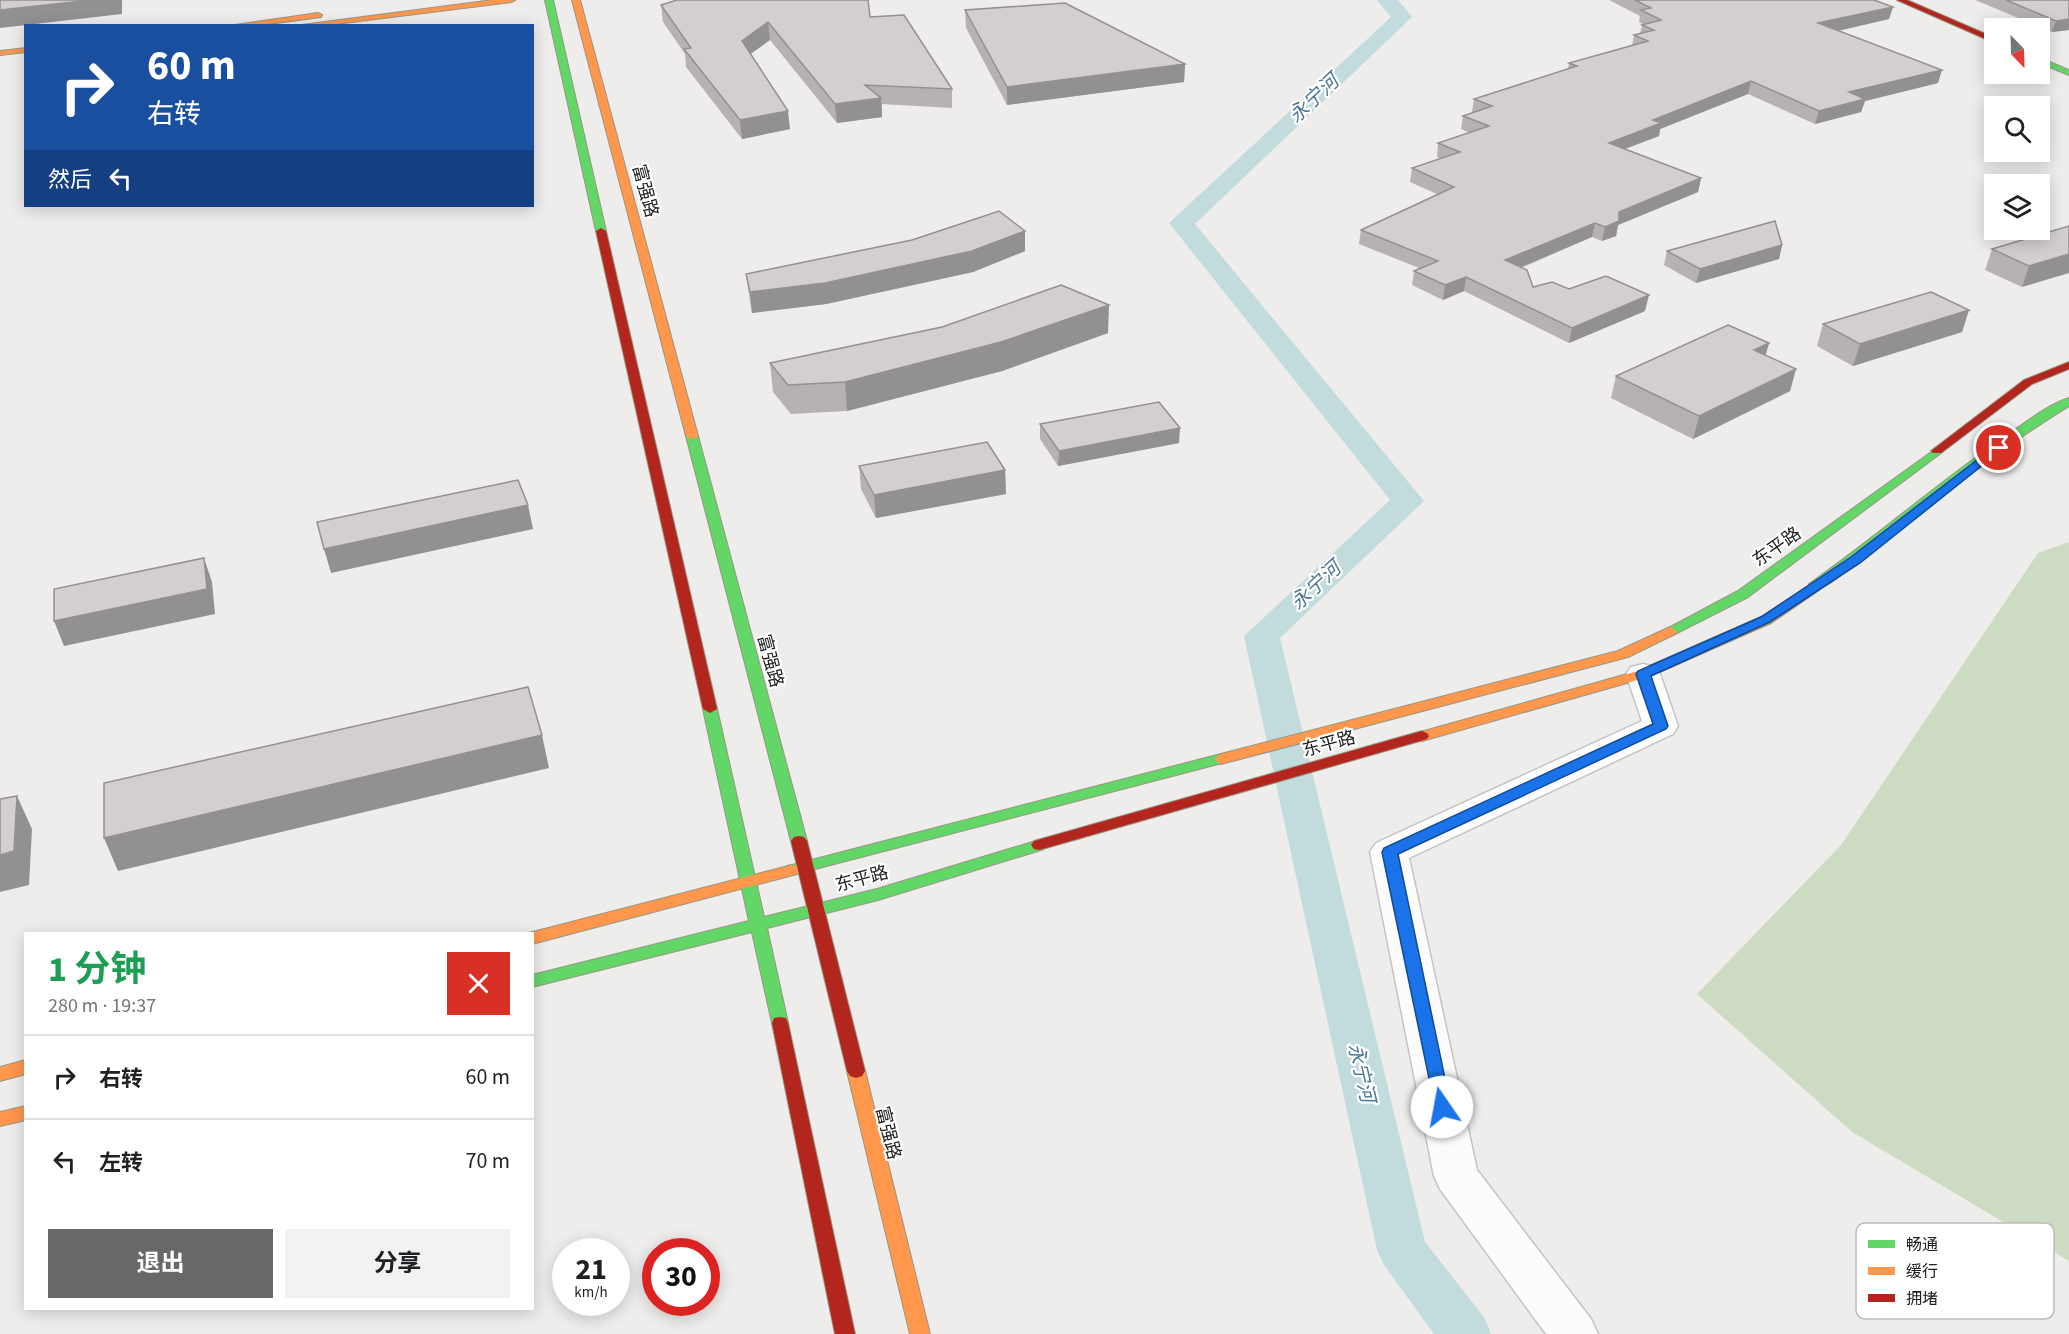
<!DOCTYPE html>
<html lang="zh">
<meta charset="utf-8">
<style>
:root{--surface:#fff;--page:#f2f2f2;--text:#202124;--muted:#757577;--line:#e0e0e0;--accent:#696868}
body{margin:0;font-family:"Source Sans 3","Noto Sans SC",sans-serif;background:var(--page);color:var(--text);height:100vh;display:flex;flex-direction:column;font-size:22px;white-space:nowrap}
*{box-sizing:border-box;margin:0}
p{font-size:20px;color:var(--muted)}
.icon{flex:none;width:33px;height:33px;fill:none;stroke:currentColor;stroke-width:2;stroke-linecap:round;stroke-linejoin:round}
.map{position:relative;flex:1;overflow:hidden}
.drawer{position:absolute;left:24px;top:932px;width:510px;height:378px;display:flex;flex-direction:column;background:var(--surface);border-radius:0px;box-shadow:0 3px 15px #0003}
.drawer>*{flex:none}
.hud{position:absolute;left:24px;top:24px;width:510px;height:183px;border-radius:0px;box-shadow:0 3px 15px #0003;background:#1a4fa0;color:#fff;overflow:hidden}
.needle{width:39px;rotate:157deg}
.buttons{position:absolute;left:1984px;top:18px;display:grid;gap:12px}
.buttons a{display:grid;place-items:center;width:66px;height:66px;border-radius:0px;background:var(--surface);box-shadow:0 3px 15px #0003;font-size:30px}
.speed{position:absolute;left:552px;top:1238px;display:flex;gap:12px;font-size:30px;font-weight:700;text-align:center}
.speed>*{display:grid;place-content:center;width:78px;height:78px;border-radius:50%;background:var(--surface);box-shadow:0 3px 15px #0003;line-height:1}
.speed small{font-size:15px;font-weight:400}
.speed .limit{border:9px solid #d22;background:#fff;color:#111}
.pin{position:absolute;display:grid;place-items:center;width:51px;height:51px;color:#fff;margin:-26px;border:3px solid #fff;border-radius:50%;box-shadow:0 2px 6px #0007}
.me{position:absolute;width:66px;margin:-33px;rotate:348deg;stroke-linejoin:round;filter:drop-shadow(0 0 4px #0008)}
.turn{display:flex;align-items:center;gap:21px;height:126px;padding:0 24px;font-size:27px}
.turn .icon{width:78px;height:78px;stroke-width:2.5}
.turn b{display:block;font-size:42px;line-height:51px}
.then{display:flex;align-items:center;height:57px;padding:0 24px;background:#0003;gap:12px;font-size:22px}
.round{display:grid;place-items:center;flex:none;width:63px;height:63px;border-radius:0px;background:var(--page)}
.overview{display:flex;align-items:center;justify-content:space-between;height:102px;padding:0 24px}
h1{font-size:36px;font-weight:700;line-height:45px;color:#1e9e55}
.action{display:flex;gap:12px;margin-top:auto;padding:12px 24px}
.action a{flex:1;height:69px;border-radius:0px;background:var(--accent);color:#fff;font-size:24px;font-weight:700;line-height:69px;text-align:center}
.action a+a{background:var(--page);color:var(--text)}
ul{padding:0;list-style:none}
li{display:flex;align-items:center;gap:18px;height:84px;padding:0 24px;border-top:2px solid var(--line)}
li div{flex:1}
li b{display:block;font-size:22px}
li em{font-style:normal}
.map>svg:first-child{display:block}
</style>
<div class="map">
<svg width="2069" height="1334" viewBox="0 0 2069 1334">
<rect width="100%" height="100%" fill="#efedeb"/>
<polygon fill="#cedbc3" points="2069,542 2069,1261 1852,1132 1697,994 1841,845 2038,553"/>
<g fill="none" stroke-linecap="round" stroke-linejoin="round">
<polygon fill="#c2dcde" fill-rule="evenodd" points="1377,0 1398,0 1412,17 1195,224 1424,501 1280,638 1425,1242 1484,1317 1491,1334 1434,1334 1384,1265 1377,1250 1244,636 1390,500 1169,223 1391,17"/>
<defs>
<polygon id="street" points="1643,664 1655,667 1660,674 1678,726 1673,734 1409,858 1477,1170 1591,1319 1598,1334 1546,1334 1440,1189 1434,1176 1370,852 1376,843 1642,721 1626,674 1631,667"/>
<g id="fast">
<polygon points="545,0 553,0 606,231 601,234 596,231"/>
<polygon points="2040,58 2069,70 2069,75 2040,63"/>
<path d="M 2069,398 L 2069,406 C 1993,452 1926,510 1856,563 C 1846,571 1821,593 1809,590 L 1808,587 L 1809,584 C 1878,536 1941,480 2010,433 C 2028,421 2049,404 2069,398 Z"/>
<polygon points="692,433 698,436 807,841 804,845 794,845 791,841 686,436"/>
<polygon points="1937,448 1941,449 1941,453 1748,597 1675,634 1670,635 1663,631 1738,591"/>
<polygon points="710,705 717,709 764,917 877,889 1039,840 1044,841 1047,845 1044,849 878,900 767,928 788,1023 786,1028 780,1029 774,1028 772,1023 752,932 532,987 532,975 749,921 703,709"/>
<polygon points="1221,754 1228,759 1226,762 792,875 787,874 784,870 787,866 792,865"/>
</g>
<g id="slow">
<polygon points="493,0 515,0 511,2 320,26 294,26"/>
<polygon points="572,0 580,0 698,436 696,438 692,439 686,436"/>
<polygon points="318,13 322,15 321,17 253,26 228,26"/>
<polygon points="26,48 26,52 0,55 0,51"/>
<polygon points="1814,583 1819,584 1820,587 1819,590 1771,623 1648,677 1422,741 1415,736 1417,733 1638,671 1761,617"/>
<polygon points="1670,627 1677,631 1675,634 1628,657 1221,764 1214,759 1221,754 1618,651"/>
<polygon points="792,865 797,866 800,870 797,874 532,944 532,933 529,933"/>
<polygon points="26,1060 26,1074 0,1081 0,1067"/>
<polygon points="856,1064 862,1066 865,1071 930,1334 910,1334 847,1071 850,1066"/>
<polygon points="26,1106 26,1120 0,1126 0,1112"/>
</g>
<g id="jam">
<polygon points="1897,0 1907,0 1995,38 1995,43"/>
<polygon points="601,228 606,231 717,709 710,713 703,709 596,231"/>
<polygon points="2069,362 2069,369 2032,384 1941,453 1933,453 1931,451 2024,380"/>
<polygon points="1422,731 1427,733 1429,736 1427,739 1039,850 1034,849 1031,845 1034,841"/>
<polygon points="799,836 804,837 807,841 865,1071 862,1076 856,1078 850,1076 847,1071 791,841 794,837"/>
<polygon points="780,1017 786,1018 788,1023 855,1334 835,1334 772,1023 774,1018"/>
</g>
</defs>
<use href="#street" stroke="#c5c4c3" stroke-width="3"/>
<use href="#fast" stroke="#989784" stroke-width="2"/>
<use href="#slow" stroke="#989784" stroke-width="2"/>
<use href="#jam" stroke="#989784" stroke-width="2"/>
<use href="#street" fill="#fdfcfc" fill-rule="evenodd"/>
<use href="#fast" fill="#63d668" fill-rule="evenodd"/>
<use href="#slow" fill="#ff974d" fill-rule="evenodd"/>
<use href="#jam" fill="#b3261e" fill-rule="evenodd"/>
</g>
<g fill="#b5b2b1">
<polygon points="1609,0 1874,0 1893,7 1889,19 1838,31 1938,83 1865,101 1861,112 1815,124 1748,94 1660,129 1659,136 1625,149 1701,178 1698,192 1618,225 1616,236 1602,241 1592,237 1521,268 1533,287 1569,289 1645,311 1569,343 1464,291 1443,300 1412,285 1414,271 1419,268 1359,244 1361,230 1437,194 1410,182 1412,168 1441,159 1437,157 1438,143 1470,133 1461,129 1463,116 1473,113 1472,112 1474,99 1568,69 1569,63 1632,46 1634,35 1640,34 1642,25 1644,25 1639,22 1640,16"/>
<polygon points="1975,0 2069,0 2069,30 2052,32"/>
<polygon points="661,5 870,17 952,89 952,108 882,104 882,117 837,123 770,40 751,54 790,129 742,139 686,67 685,54 663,22"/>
<polygon points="965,10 1185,64 1184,82 1007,105 966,28"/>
<polygon points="2069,226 2022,287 1985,270 1992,249"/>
<polygon points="1025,231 1025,251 973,272 826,304 752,313 749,295 746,274"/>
<polygon points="1782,245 1779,259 1696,283 1664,265 1667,251"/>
<polygon points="1969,310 1962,332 1853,366 1817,346 1823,324"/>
<polygon points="1108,333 1002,371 847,411 791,414 773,392 770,363"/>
<polygon points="1769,343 1765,355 1796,369 1790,391 1693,439 1611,398 1616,376"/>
<polygon points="1040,424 1179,443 1058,466 1040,439"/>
<polygon points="859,466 1005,470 1006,494 876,518 861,489"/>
</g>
<g fill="#939190">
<polygon points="92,0 122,0 122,14 0,28 0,10"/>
<polygon points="1893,7 1889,19 1815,36 1818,23"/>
<polygon points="2069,19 2069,30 2052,32 2056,21"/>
<polygon points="768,22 770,40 744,58 742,41"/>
<polygon points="1185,64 1184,82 1007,105 1007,87"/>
<polygon points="1942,70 1938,83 1865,101 1861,112 1815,124 1819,111 1849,92"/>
<polygon points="1751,81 1748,94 1660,129 1659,136 1606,156 1609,143 1653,120"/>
<polygon points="881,98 882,117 837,123 835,104"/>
<polygon points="788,111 790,129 742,139 740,120"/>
<polygon points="1701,178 1698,192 1618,225 1616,236 1602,241 1605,227 1619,212"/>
<polygon points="1595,223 1592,237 1502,275 1505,260"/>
<polygon points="1025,231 1025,251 973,272 826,304 752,313 750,292"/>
<polygon points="1782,245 1779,259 1696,283 1700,269"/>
<polygon points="2069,254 2069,273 2022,287 2029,266"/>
<polygon points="1466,277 1464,291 1443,300 1445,285"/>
<polygon points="1649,295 1645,311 1569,343 1572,328"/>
<polygon points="1109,305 1108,333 1002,371 847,411 845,382"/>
<polygon points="1969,310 1962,332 1853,366 1860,344"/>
<polygon points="1769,343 1763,365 1754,350"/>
<polygon points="1796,369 1790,391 1693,439 1699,416"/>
<polygon points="1180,428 1179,443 1058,466 1059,451"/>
<polygon points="1005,470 1006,494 876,518 874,495"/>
<polygon points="528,505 533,529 331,573 324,549"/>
<polygon points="204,558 212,582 215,614 64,646 54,621"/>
<polygon points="542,735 549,768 118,871 104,838"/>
<polygon points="17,796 32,829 29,885 0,892 0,855"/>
</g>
<g fill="#d2cfce" stroke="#939190" stroke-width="1.5">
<polygon points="0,0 92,0 0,10"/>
<polygon points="677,0 868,0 870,17 904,15 952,89 865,85 881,98 835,104 768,22 742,41 788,111 740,120 684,49 691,48 661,5"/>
<polygon points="1635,0 1874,0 1893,7 1818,23 1942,70 1849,92 1865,99 1819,111 1751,81 1653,120 1661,123 1609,143 1701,178 1619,212 1619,221 1605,227 1595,223 1505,260 1527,270 1533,287 1552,282 1569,289 1606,276 1649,295 1572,328 1466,277 1445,285 1414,271 1438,261 1361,230 1454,187 1412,168 1460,152 1438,143 1489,126 1463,116 1492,106 1474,99 1577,66 1569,63 1648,41 1634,35 1654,30 1642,25 1661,20 1641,10 1651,8"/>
<polygon points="2006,0 2069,0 2069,19 2056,21"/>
<polygon points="1065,3 1185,64 1007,87 965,10"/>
<polygon points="999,211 1025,231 972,251 825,283 750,292 746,274 912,240"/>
<polygon points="1775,221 1782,245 1700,269 1667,251"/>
<polygon points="2069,226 2069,254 2029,266 1992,249"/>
<polygon points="1061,285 1109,305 1001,342 845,382 788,385 770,363 942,327"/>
<polygon points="1931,292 1969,310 1860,344 1823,324"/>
<polygon points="1728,325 1769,343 1754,350 1796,369 1699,416 1616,376"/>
<polygon points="1159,402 1180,428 1059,451 1040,424"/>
<polygon points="987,442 1005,470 874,495 859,466"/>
<polygon points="518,480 528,505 324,549 317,522"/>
<polygon points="204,558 207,589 54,621 54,589"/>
<polygon points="528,687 542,735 104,838 104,783"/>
<polygon points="17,796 14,851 0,855 0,799"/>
</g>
<polygon fill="#1a73e8" stroke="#114b97" stroke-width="1.5" points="1995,446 2004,448 1860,563 1770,622 1651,676 1668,726 1666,729 1398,854 1451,1107 1448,1112 1436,1112 1382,852 1384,848 1653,724 1636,674 1638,671 1761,617 1851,557"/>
<g text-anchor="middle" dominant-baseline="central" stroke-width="4.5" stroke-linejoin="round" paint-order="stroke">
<g font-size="18" fill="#212121" stroke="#fff">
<text transform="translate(645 191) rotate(75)">富强路</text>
<text transform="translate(1777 547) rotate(-35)">东平路</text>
<text transform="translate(770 661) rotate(75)">富强路</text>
<text transform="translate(1329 744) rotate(-15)">东平路</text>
<text transform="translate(862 879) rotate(-15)">东平路</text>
<text transform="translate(888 1133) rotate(76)">富强路</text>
</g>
<g font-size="20" font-style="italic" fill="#4c7792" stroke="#fff">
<text transform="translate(1314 99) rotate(-43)">永宁河</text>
<text transform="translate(1316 586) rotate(-43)">永宁河</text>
<text transform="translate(1361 1073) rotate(77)">永宁河</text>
</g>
</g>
<rect x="1856" y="1223" width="198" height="96" rx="9" fill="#fff" stroke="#bcbcbc" stroke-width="1.5"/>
<rect x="1868" y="1240" width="27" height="8" fill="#63d668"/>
<rect x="1868" y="1267" width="27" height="8" fill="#ff974d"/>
<rect x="1868" y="1294" width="27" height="8" fill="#b3261e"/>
<g font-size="16" fill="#212121">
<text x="1906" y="1250">畅通</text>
<text x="1906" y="1277">缓行</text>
<text x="1906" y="1304">拥堵</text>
</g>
</svg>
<div class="buttons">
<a><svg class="needle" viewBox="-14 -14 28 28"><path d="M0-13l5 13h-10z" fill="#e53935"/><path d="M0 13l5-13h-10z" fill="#757577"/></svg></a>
<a><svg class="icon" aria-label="search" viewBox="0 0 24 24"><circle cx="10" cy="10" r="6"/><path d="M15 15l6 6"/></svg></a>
<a><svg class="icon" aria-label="layers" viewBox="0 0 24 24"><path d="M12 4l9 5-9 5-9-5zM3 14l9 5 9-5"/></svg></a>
</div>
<div class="speed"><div>21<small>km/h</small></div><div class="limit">30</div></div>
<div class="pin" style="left:1999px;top:448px;background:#d93025"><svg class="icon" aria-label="arrive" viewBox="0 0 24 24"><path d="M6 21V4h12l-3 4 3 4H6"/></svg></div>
<svg class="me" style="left:1442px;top:1107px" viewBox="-20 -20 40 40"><circle r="19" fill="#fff"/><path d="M0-13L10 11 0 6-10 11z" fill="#1a73e8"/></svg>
<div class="hud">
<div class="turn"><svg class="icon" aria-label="right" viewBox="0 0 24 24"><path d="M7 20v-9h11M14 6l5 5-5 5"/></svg><div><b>60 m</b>右转</div></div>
<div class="then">然后<svg class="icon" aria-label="left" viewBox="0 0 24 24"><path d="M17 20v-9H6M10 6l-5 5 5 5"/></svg></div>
</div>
<section class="drawer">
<div class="overview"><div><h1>1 分钟</h1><p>280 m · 19:37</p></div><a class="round" style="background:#d93025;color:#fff"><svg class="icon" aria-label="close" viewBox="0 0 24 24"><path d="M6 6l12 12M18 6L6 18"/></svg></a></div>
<ul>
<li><svg class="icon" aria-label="right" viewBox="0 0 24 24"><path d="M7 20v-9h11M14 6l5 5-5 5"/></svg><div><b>右转</b></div><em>60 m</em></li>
<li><svg class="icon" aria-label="left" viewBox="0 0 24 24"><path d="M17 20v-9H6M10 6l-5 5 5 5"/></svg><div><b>左转</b></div><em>70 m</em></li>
</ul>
<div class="action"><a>退出</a><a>分享</a></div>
</section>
</div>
